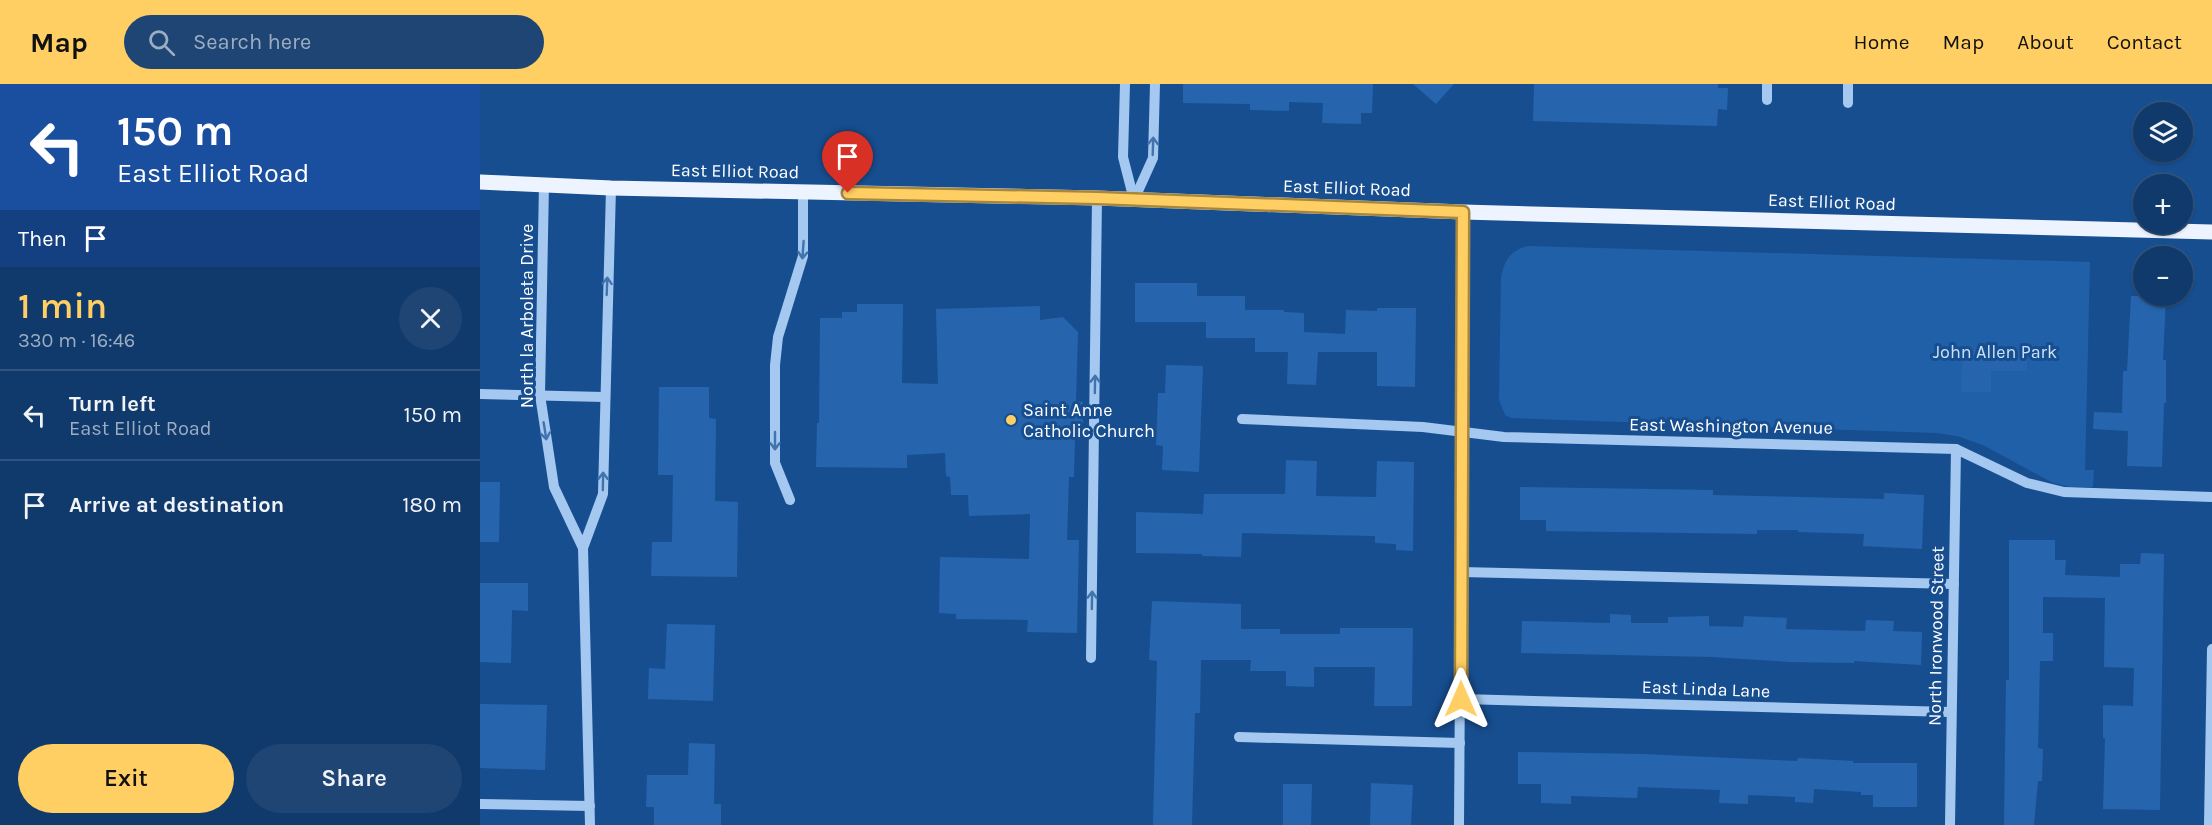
<!DOCTYPE html>
<meta charset="utf-8">
<style>
:root{--surface:#113a6c;--page:#1e4574;--text:#f1f3f6;--muted:#9cadc2;--line:#30547f;--accent:#ffcf63}
body{margin:0;font-family:Karla,sans-serif;background:var(--page);color:var(--text);height:100vh;display:flex;flex-direction:column;font-size:22px;white-space:nowrap}
*{box-sizing:border-box;margin:0}
p{font-size:20px;color:var(--muted)}
.icon{flex:none;width:33px;height:33px;fill:none;stroke:currentColor;stroke-width:2;stroke-linecap:round;stroke-linejoin:round}
.map{position:relative;flex:1;overflow:hidden}
.details{display:flex;flex-direction:column;background:var(--surface);width:480px}
.details>*{flex:none}
.top-card{background:#1a4fa0;color:#fff;overflow:hidden}
.tools{position:absolute;left:1653px;top:18px;display:grid;gap:12px}
.tools a{display:grid;place-items:center;width:60px;height:60px;border-radius:50%;background:var(--surface);box-shadow:0 2px 4px #0004,0 0 0 2px var(--line);font-size:30px}
.pin{position:absolute;display:grid;place-items:center;width:51px;height:51px;color:#fff;margin:-62px -26px;border-radius:50% 50% 50% 0;rotate:-45deg;box-shadow:0 0 6px #0007}
.pin .icon{rotate:45deg}
.me{position:absolute;width:66px;margin:-33px;rotate:0deg;stroke-linejoin:round;filter:drop-shadow(0 0 4px #0008)}
.turn{display:flex;align-items:center;gap:21px;height:126px;padding:0 18px;font-size:27px}
.turn .icon{width:78px;height:78px;stroke-width:2.5}
.turn b{display:block;font-size:42px;line-height:51px}
.then{display:flex;align-items:center;height:57px;padding:0 18px;background:#0003;gap:12px;font-size:22px}
.round{display:grid;place-items:center;flex:none;width:63px;height:63px;border-radius:32px;background:var(--page)}
.summary{display:flex;align-items:center;justify-content:space-between;height:102px;padding:0 18px}
h1{font-size:36px;font-weight:600;line-height:45px;color:var(--accent)}
.cta{display:flex;gap:12px;margin-top:auto;padding:12px 18px}
.cta a{flex:1;height:69px;border-radius:36px;background:var(--accent);color:#111;font-size:24px;font-weight:600;line-height:69px;text-align:center}
.cta a+a{background:var(--page);color:var(--text)}
ul{padding:0;list-style:none}
li{display:flex;align-items:center;gap:18px;height:90px;padding:0 18px;border-top:2px solid var(--line)}
li div{flex:1}
li b{display:block;font-size:22px}
li em{font-style:normal}
header{display:flex;align-items:center;gap:36px;box-sizing:border-box;height:84px;padding:0 30px;background:var(--accent);color:#111}
header strong{font-size:28px}
nav{display:flex;gap:33px;margin-inline-start:auto;font-size:21px}
.search{width:420px;height:54px;background:var(--page);display:flex;align-items:center;gap:15px;box-sizing:border-box;padding:0 21px;border-radius:33px;color:var(--muted);font-size:22px}
main{display:flex;flex:1;min-height:0}
.map>svg:first-child{display:block}
</style>
<header>
<strong>Map</strong>
<div class="search"><svg class="icon" aria-label="search" viewBox="0 0 24 24"><circle cx="10" cy="10" r="6"/><path d="M15 15l6 6"/></svg>Search here</div>
<nav><a>Home</a><a>Map</a><a>About</a><a>Contact</a></nav>
</header>
<main>
<section class="details">
<div class="top-card">
<div class="turn"><svg class="icon" aria-label="left" viewBox="0 0 24 24"><path d="M17 20v-9H6M10 6l-5 5 5 5"/></svg><div><b>150 m</b>East Elliot Road</div></div>
<div class="then">Then<svg class="icon" aria-label="arrive" viewBox="0 0 24 24"><path d="M6 21V4h12l-3 4 3 4H6"/></svg></div>
</div>
<div class="summary"><div><h1>1 min</h1><p>330 m · 16:46</p></div><a class="round"><svg class="icon" aria-label="close" viewBox="0 0 24 24"><path d="M6 6l12 12M18 6L6 18"/></svg></a></div>
<ul>
<li><svg class="icon" aria-label="left" viewBox="0 0 24 24"><path d="M17 20v-9H6M10 6l-5 5 5 5"/></svg><div><b>Turn left</b><p>East Elliot Road</p></div><em>150 m</em></li>
<li><svg class="icon" aria-label="arrive" viewBox="0 0 24 24"><path d="M6 21V4h12l-3 4 3 4H6"/></svg><div><b>Arrive at destination</b></div><em>180 m</em></li>
</ul>
<div class="cta"><a>Exit</a><a>Share</a></div>
</section>
<div class="map">
<svg width="1732" height="741" viewBox="0 0 1732 741">
<rect width="100%" height="100%" fill="#174e90"/>
<path fill="#2060a9" d="M 1048,162 L 1610,178 L 1605,386 L 1614,386 L 1613,403 L 1590,403 L 1573,399 L 1503,361 L 1477,352 L 1457,349 L 1031,334 L 1025,331 L 1019,316 L 1021,194 C 1024,176 1030,167 1048,162 Z"/>
<g fill="#2665ae">
<polygon points="703,0 893,0 892,29 881,29 881,40 842,39 843,19 809,18 809,27 770,26 770,20 703,19"/>
<polygon points="933,0 974,0 956,20"/>
<polygon points="1054,0 1238,0 1238,4 1248,4 1247,26 1238,25 1237,42 1053,37"/>
<polygon points="655,199 717,199 717,212 765,212 765,226 804,226 804,228 824,229 824,248 865,250 866,226 897,227 897,224 936,224 935,303 897,302 897,268 838,268 836,301 807,300 808,268 775,268 775,254 726,254 726,238 655,238"/>
<polygon points="1651,212 1686,212 1683,276 1686,276 1686,319 1684,319 1682,383 1647,382 1648,347 1613,345 1614,328 1642,329 1643,287 1647,287"/>
<polygon points="377,220 423,220 422,299 458,300 456,225 560,222 560,236 583,233 598,248 596,317 603,318 603,351 595,352 594,393 589,393 587,456 599,456 597,549 547,548 548,536 476,535 476,530 459,529 460,473 549,475 550,430 489,432 488,411 471,411 470,393 466,392 465,369 427,371 427,384 336,383 337,339 339,339 340,234 362,234 362,228 377,228"/>
<polygon points="1486,266 1547,266 1547,287 1511,287 1511,308 1481,308 1482,268 1486,268"/>
<polygon points="686,281 723,282 719,388 682,386 683,362 676,361 678,309 685,309"/>
<polygon points="179,303 229,303 229,334 236,335 235,417 258,418 257,493 171,492 172,458 192,458 193,391 178,391"/>
<polygon points="806,376 837,377 836,412 896,413 897,377 934,378 933,467 916,466 916,460 895,459 895,452 762,449 761,473 722,472 722,470 656,469 656,428 723,430 724,410 805,410"/>
<polygon points="0,398 20,398 19,458 0,458"/>
<polygon points="1040,403 1233,406 1233,411 1404,415 1404,409 1444,411 1442,465 1383,462 1384,450 1318,448 1318,446 1277,446 1277,450 1066,447 1066,436 1040,436"/>
<polygon points="1529,456 1575,456 1575,476 1586,476 1585,491 1640,493 1640,480 1660,480 1661,469 1684,470 1680,726 1623,725 1625,654 1623,654 1623,621 1653,622 1654,584 1624,583 1625,514 1563,513 1563,549 1573,549 1573,577 1560,577 1558,664 1563,665 1562,697 1558,697 1554,741 1524,741 1526,596 1529,596"/>
<polygon points="0,499 48,499 48,527 32,526 31,579 0,578"/>
<polygon points="672,517 761,520 761,545 800,545 800,550 860,550 860,544 933,544 932,622 894,622 895,583 834,583 834,603 806,602 806,587 770,587 771,576 721,576 720,629 715,629 712,741 673,741 677,577 669,576"/>
<polygon points="1130,530 1151,531 1151,539 1188,539 1188,533 1229,532 1229,542 1263,543 1264,532 1307,534 1306,545 1385,547 1386,536 1414,537 1413,547 1442,548 1441,581 1374,577 1374,579 1310,578 1231,573 1041,569 1042,537 1130,539"/>
<polygon points="187,540 235,541 233,617 168,615 169,584 185,585"/>
<polygon points="0,620 67,621 65,686 0,684"/>
<polygon points="209,659 235,660 234,720 241,720 241,741 174,741 174,723 166,723 167,691 208,691"/>
<polygon points="1038,668 1163,670 1317,677 1318,674 1373,677 1373,679 1437,679 1437,723 1393,723 1393,711 1381,711 1381,708 1334,705 1333,719 1315,718 1315,713 1268,711 1268,720 1239,719 1240,706 1158,703 1157,714 1091,712 1091,720 1061,719 1061,700 1038,700"/>
<polygon points="891,699 933,701 931,741 890,741"/>
<polygon points="803,700 832,700 831,741 803,741"/>
</g>
<g fill="none" stroke-linecap="round" stroke-linejoin="round">
<g stroke="#a4c8f0" stroke-width="10">
<polyline points="645,0 643,73 654,116"/>
<polyline points="1368,0 1368,19"/>
<polyline points="1287,16 1287,0"/>
<polyline points="64,100 60,311 74,403 103,464 123,410 131,104"/>
<polyline points="654,116 673,74 675,0"/>
<polyline points="0,310 124,313"/>
<polyline points="762,335 943,343 1024,353 1476,365 1547,399 1584,408 1732,413"/>
<polyline points="310,416 295,379 295,281 298,253 323,172 323,108"/>
<polyline points="103,464 110,741"/>
<polyline points="981,488 1474,500"/>
<polyline points="611,574 617,114"/>
<polyline points="981,615 1471,628"/>
<polyline points="759,653 980,659"/>
<polyline points="0,720 110,722"/>
<polyline points="979,741 983,128"/>
<polyline points="1470,741 1476,365"/>
<polyline points="1729,741 1732,565"/>
</g>
<polyline stroke="#edf4ff" stroke-width="15" points="0,98 131,104 617,114 983,128 1732,148"/>
</g>
<defs><path id="oneway-shaft" d="M-6 0H5M1.5-3L5.5 0L1.5 3" fill="none" stroke-width="1.6" stroke-linecap="round" stroke-linejoin="round" transform="scale(1.5)"/></defs>
<g stroke="#4173ad">
<use href="#oneway-shaft" transform="translate(673 62) rotate(-88)"/>
<use href="#oneway-shaft" transform="translate(323 166) rotate(94)"/>
<use href="#oneway-shaft" transform="translate(127 202) rotate(-88)"/>
<use href="#oneway-shaft" transform="translate(615 300) rotate(-89)"/>
<use href="#oneway-shaft" transform="translate(65 347) rotate(81)"/>
<use href="#oneway-shaft" transform="translate(295 357) rotate(90)"/>
<use href="#oneway-shaft" transform="translate(123 397) rotate(-89)"/>
<use href="#oneway-shaft" transform="translate(612 516) rotate(-89)"/>
</g>
<g fill="none" stroke-linecap="round" stroke-linejoin="round">
<defs>
<polyline id="route" points="368,109 617,114 983,128 981,615"/>
</defs>
<use href="#route" stroke="#a68740" stroke-width="15"/>
<use href="#route" stroke="#ffcf63" stroke-width="10"/>
</g>
<circle fill="#ffcf63" stroke="#174e90" stroke-width="2" cx="531" cy="336" r="6"/>
<g text-anchor="middle" dominant-baseline="central" stroke-width="6" stroke-linejoin="round" paint-order="stroke">
<g font-size="18" fill="#fff" stroke="#174e90">
<text transform="translate(255 87) rotate(1)">East Elliot Road</text>
<text transform="translate(867 104) rotate(2)">East Elliot Road</text>
<text transform="translate(1352 118) rotate(2)">East Elliot Road</text>
<text transform="translate(47 232) rotate(-90)">North la Arboleta Drive</text>
<text transform="translate(1251 342) rotate(1)">East Washington Avenue</text>
<text transform="translate(1456 552) rotate(-89)">North Ironwood Street</text>
<text transform="translate(1226 605) rotate(2)">East Linda Lane</text>
</g>
<g font-size="18" fill="#cbe2fb" stroke="#174e90">
<text x="1515" y="268">John Allen Park</text>
</g>
<g font-size="18" fill="#fff" stroke="#174e90" text-anchor="start">
<text x="543" y="326">Saint Anne<tspan x="543" dy="21">Catholic Church</tspan></text>
</g>
</g>
</svg>
<div class="tools">
<a><svg class="icon" aria-label="layers" viewBox="0 0 24 24"><path d="M12 4l9 5-9 5-9-5zM3 14l9 5 9-5"/></svg></a>
<a>+</a>
<a>−</a>
</div>
<div class="pin" style="left:368px;top:109px;background:#d93025"><svg class="icon" aria-label="arrive" viewBox="0 0 24 24"><path d="M6 21V4h12l-3 4 3 4H6"/></svg></div>
<svg class="me" style="left:981px;top:615px" viewBox="-20 -20 40 40"><path d="M0-17L14 15 0 8-14 15z" fill="#ffcf63" stroke="#fff" stroke-width="4"/></svg>
</div>
</main>
